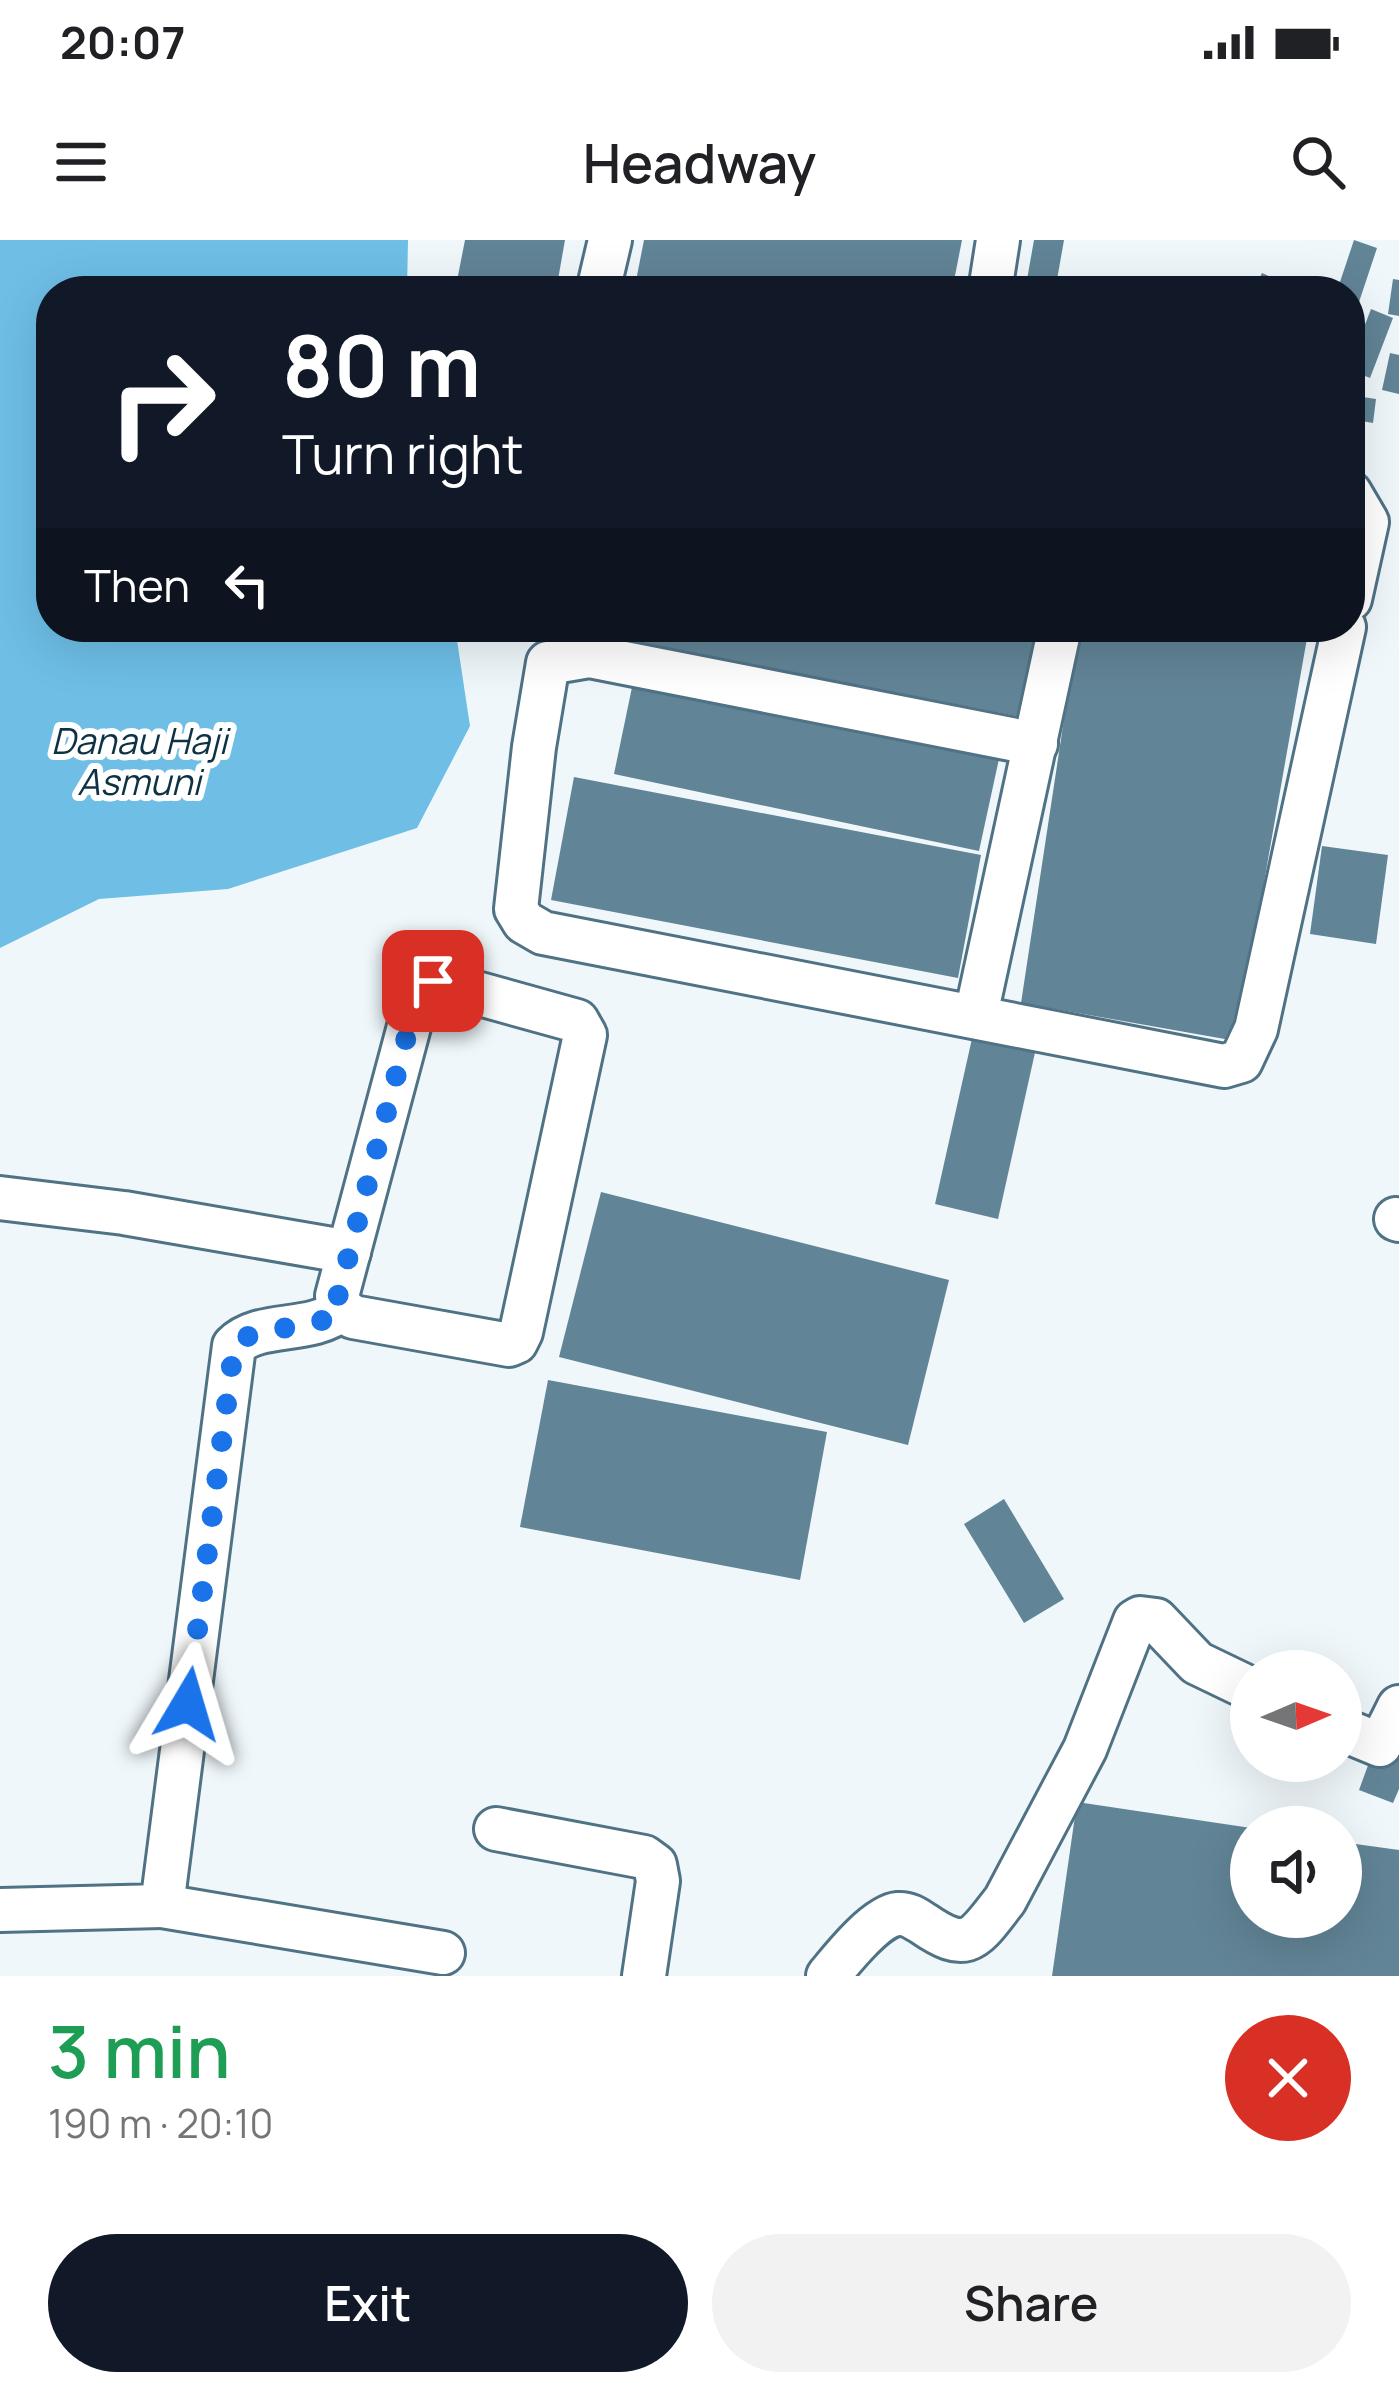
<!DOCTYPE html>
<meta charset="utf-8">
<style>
:root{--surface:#fff;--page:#f2f2f2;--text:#202124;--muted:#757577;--accent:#111827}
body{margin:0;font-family:Manrope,sans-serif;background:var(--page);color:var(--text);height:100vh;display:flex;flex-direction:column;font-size:45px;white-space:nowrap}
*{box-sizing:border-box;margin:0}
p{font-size:39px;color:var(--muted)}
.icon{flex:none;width:66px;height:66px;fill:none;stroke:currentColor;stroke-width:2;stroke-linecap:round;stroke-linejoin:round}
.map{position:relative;height:1736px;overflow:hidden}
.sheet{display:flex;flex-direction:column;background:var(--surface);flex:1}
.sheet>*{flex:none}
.banner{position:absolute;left:36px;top:36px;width:1329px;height:366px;border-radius:48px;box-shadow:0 12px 48px #0002;background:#111827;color:#fff;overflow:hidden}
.needle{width:78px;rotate:88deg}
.fabs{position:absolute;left:1230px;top:1410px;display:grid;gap:24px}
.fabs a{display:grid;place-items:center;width:132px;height:132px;border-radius:50%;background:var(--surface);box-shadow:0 12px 48px #0002;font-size:60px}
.pin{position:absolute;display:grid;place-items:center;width:102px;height:102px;color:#fff;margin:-51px;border-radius:24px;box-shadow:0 6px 18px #0006}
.me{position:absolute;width:132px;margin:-66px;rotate:7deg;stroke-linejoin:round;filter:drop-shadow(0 0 9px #0008)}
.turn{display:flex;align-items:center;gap:42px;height:252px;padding:0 48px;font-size:54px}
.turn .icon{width:156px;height:156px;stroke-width:2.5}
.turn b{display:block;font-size:84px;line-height:102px}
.then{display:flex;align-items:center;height:114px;padding:0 48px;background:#0003;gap:24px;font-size:45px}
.round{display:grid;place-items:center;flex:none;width:126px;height:126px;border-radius:63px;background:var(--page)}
.headline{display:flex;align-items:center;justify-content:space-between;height:204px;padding:0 48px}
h1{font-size:72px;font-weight:600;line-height:90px;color:#1e9e55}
.cta{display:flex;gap:24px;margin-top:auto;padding:24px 48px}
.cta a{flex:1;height:138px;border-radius:72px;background:var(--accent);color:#fff;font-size:48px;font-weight:600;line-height:138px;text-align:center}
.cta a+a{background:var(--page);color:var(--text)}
.status{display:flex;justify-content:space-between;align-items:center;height:84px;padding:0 60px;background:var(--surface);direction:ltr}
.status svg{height:33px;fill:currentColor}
header{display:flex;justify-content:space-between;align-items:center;height:156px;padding:0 48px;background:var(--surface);font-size:54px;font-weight:600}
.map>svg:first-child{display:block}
</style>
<div class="status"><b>20:07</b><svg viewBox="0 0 49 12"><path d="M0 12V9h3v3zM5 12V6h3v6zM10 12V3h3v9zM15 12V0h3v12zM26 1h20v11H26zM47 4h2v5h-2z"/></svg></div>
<header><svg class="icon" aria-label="menu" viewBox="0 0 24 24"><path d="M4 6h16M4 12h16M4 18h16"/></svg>Headway<svg class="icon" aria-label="search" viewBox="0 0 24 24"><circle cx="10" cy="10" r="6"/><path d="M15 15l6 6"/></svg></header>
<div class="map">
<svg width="1399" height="1736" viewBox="0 0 1399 1736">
<rect width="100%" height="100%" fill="#eff7fb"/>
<polygon fill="#6ebee6" points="0,0 408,0 407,51 51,51 51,387 455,387 470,486 417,588 228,649 99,659 0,708"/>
<g fill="#618496">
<polygon points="465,0 565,0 556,51 455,51"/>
<polygon points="644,0 962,0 952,51 634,51"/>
<polygon points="1034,0 1064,0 1055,51 1025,51"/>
<polygon points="1354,0 1377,8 1351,86 1350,51 1337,51"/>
<polygon points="1262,33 1302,51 1253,51"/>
<polygon points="1393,39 1399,40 1399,76 1388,74"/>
<polygon points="1371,69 1393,78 1370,138 1350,130 1350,124"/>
<polygon points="1390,113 1399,115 1399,154 1382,150"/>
<polygon points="1350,155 1376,159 1373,183 1350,179"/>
<polygon points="584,387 1044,387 1027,478 583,392"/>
<polygon points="1078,387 1178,400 1182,387 1309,387 1236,801 1021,763"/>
<polygon points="636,428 1002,505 979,611 614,534"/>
<polygon points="574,537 981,615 958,738 551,660"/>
<polygon points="1322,606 1388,615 1376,704 1310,694"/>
<polygon points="973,794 1036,808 998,979 935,964"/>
<polygon points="601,952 949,1040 908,1205 559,1117"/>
<polygon points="548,1140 827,1192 800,1340 520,1287"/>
<polygon points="1004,1259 1064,1359 1024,1383 964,1284"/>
<polygon points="1374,1509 1399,1519 1399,1549 1393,1563 1359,1550"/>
<polygon points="1077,1562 1251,1588 1251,1677 1341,1677 1341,1602 1399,1610 1399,1736 1052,1736"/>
</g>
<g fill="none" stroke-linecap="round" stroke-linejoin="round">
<defs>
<g id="minor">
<polyline points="598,51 610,0"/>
<polyline points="990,51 998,0"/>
<polyline points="1350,253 1367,282 1350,359"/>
<polyline points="1036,504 589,416 548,423 534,507 516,669 524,682 543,693 1224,826 1241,821 1256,789 1344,387"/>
<polygon points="433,741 577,781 585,795 521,1092 516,1102 509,1105 353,1077 342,1069 337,1056 418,753"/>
<polyline points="976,775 1060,387"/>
<polyline points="0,958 124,973 349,1012"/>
<polyline points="1396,979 1399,980"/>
<polyline points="1341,1489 1380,1505 1399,1467"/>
<polyline points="496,1589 644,1617 655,1625 658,1641 644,1736"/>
<polyline points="162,1666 443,1713"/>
<path d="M 0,1670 L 162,1666 L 234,1106 C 259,1080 311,1095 342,1069"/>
<path d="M 828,1736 C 842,1719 876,1676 898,1674 C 908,1673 916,1679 924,1684 C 969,1715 975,1698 1005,1660 L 1085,1509 L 1135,1381 L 1140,1378 L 1156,1380 L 1197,1423 L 1251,1449"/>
</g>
</defs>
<use href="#minor" stroke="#507285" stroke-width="48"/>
<use href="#minor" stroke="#fff" stroke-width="42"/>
</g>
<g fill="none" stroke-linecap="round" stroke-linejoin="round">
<path stroke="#1a73e8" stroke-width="21" stroke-dasharray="0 37.8" d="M 188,1464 L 234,1106 C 259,1080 311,1096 342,1069 L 338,1056 L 418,753 L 433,741"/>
</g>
<g text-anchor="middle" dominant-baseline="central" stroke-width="12" stroke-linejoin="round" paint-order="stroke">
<g font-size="36" font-style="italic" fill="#0d3243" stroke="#fff">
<text x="139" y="500">Danau Haji<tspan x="139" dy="41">Asmuni</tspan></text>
</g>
</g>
</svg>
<div class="fabs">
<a><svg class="needle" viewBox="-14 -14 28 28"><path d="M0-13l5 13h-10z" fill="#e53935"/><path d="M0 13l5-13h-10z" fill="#757577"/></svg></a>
<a><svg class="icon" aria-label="sound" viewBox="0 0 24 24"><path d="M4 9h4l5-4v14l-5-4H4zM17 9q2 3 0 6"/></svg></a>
</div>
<div class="pin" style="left:433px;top:741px;background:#d93025"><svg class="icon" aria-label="arrive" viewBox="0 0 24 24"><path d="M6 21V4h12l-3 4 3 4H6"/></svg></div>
<svg class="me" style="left:188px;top:1464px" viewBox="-20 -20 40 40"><path d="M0-17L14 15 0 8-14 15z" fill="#1a73e8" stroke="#fff" stroke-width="4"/></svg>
<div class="banner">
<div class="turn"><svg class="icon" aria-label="right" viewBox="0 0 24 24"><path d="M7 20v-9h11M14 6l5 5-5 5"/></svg><div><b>80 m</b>Turn right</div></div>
<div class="then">Then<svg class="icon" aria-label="left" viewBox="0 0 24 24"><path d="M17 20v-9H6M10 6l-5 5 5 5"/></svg></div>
</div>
</div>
<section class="sheet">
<div class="headline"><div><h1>3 min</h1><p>190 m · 20:10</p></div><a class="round" style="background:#d93025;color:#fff"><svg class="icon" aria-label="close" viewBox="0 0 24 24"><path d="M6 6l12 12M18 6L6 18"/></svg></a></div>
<div class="cta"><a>Exit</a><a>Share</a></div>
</section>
